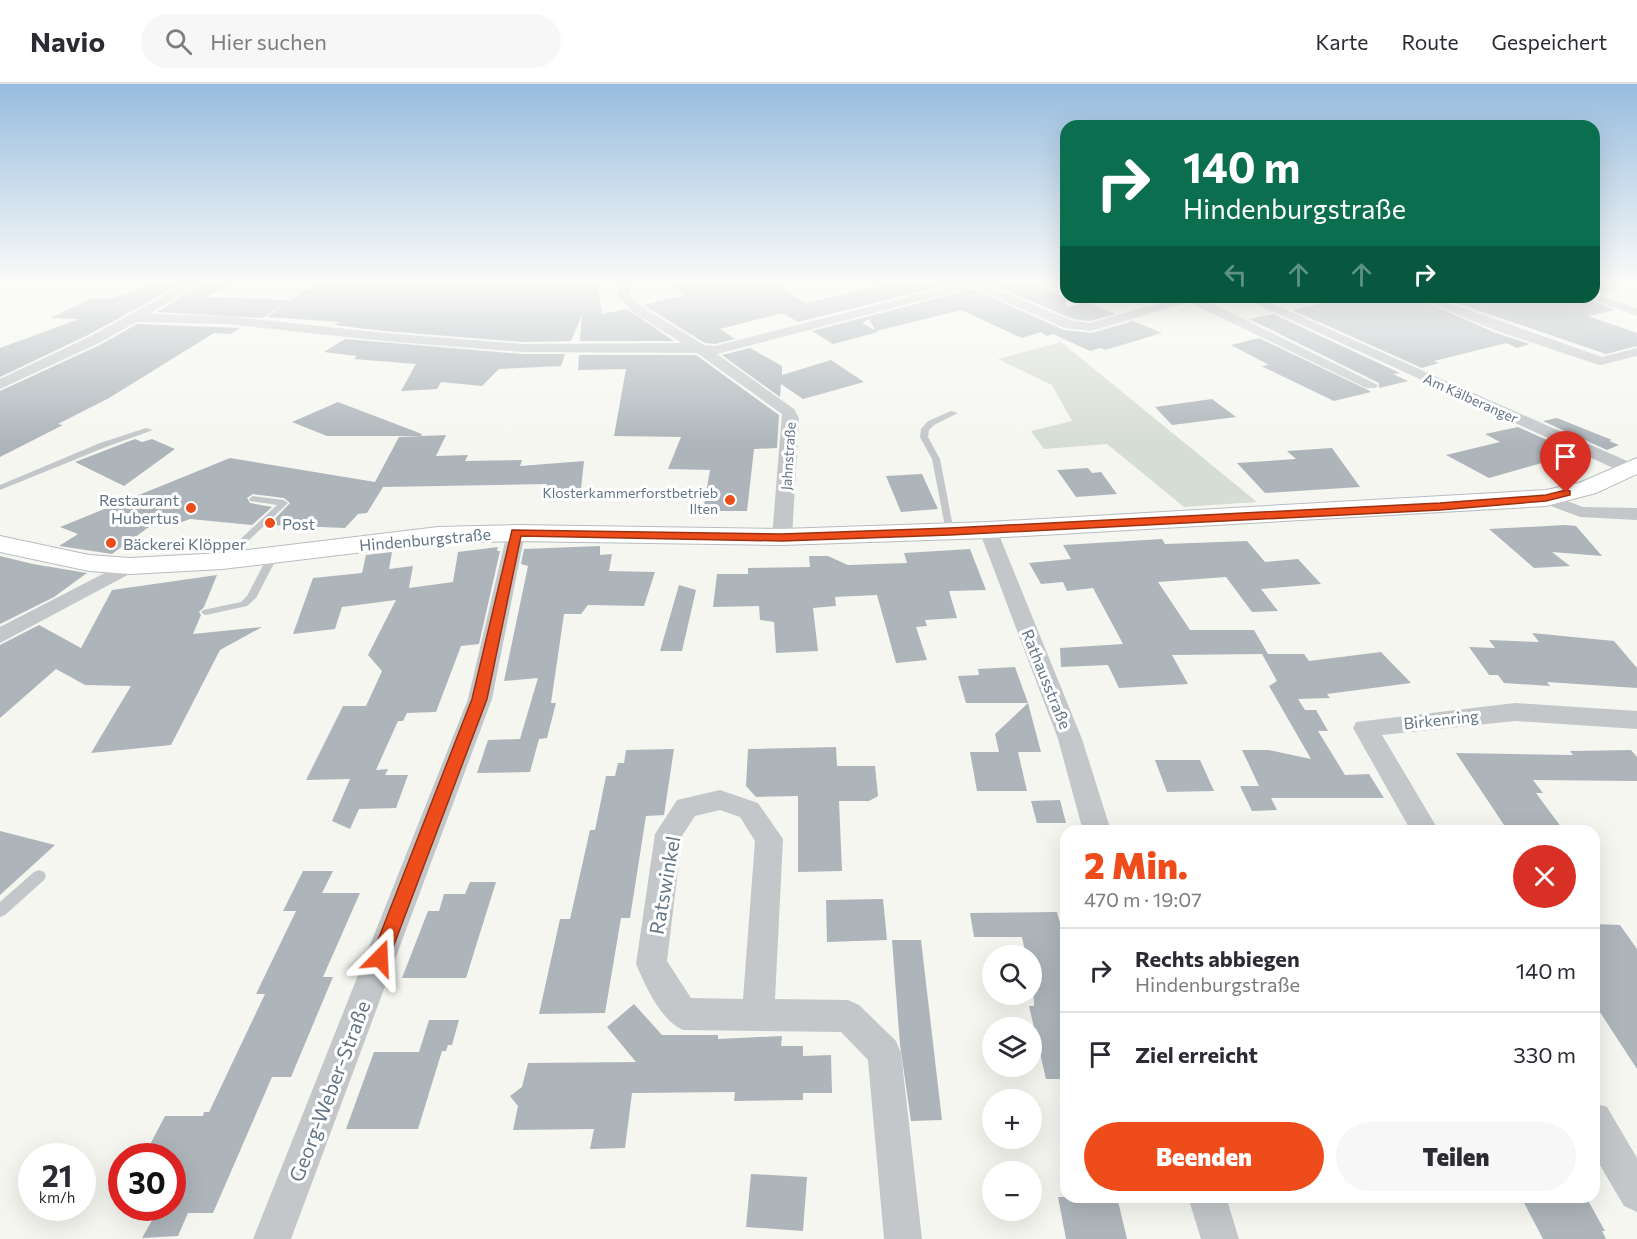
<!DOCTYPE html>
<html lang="de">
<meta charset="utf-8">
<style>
:root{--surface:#fff;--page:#f7f7f7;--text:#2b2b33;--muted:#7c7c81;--line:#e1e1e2;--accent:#ee4c1a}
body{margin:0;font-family:Commissioner,sans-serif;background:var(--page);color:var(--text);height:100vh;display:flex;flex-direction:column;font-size:22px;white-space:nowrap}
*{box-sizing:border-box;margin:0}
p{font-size:20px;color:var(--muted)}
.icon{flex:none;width:33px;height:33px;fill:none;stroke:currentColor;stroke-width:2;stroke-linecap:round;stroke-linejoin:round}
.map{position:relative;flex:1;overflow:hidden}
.side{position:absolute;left:1060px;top:741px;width:540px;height:378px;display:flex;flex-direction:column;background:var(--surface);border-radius:18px;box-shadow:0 6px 24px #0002}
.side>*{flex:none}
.banner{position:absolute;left:1060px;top:36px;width:540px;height:183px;border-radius:18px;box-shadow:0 6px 24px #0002;background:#0b6e4f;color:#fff;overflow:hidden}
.controls{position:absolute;left:982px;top:861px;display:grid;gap:12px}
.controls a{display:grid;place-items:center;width:60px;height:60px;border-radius:50%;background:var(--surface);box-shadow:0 6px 24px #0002;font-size:30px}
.speed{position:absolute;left:18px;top:1059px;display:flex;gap:12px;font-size:30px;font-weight:700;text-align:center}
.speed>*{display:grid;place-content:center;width:78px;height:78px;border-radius:50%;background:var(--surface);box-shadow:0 6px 24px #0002;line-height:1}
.speed small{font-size:15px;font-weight:400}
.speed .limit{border:9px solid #d22;background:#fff;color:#111}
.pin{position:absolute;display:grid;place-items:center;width:51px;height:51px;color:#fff;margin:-62px -26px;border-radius:50% 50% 50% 0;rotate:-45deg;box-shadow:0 0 6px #0007}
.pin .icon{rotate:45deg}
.me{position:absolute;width:66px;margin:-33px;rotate:21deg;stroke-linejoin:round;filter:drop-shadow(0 0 4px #0008)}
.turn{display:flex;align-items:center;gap:21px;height:126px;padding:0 24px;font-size:27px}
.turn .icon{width:78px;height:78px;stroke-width:2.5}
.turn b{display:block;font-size:42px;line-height:51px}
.lanes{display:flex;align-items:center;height:57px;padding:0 24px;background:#0003;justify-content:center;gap:30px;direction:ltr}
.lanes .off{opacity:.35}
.round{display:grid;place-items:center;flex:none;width:63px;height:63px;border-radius:32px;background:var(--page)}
.head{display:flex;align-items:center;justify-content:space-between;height:102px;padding:0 24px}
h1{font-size:36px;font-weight:800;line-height:45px;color:var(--accent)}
.button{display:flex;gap:12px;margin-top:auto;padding:12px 24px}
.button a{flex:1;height:69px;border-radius:36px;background:var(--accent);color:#fff;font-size:24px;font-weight:800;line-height:69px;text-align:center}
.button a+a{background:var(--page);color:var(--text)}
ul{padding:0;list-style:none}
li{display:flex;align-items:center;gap:18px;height:84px;padding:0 24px;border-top:2px solid var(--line)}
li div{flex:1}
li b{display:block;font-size:22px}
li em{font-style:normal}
header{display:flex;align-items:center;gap:36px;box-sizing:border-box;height:84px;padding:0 30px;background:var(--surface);border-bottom:2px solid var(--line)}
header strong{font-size:28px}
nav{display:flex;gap:33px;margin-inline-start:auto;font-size:21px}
.search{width:420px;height:54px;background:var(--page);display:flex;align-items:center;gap:15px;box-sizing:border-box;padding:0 21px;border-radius:33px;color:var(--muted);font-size:22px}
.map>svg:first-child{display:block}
</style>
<header>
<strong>Navio</strong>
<div class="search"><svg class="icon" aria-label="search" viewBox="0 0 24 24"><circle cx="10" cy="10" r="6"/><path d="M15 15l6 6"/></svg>Hier suchen</div>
<nav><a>Karte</a><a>Route</a><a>Gespeichert</a></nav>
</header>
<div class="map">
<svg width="1637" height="1155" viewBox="0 0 1637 1155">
<rect width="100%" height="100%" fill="#f6f6f1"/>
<polygon fill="#d6ddd2" points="1061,258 1257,418 1184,423 1107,360 1044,365 1031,347 1072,337 1052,301 998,275"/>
<g fill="#adb5ba">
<polygon points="155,199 183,199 90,250 0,293 0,264 79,235 50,234 92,214 110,215"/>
<polygon points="203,199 234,199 206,213 290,216 263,234 157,228"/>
<polygon points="311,199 597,199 602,230 627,225 674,257 580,257 582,231 571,257 523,258 384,247 334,241 340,238 267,233 305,206 311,206"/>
<polygon points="667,199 784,199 785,207 806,219 890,199 954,199 798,238 782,229 720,245 735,255 715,260 705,259 643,221 685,211"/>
<polygon points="988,199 1030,199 1066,214 1066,224 1087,218 1115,230 1090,237 1073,235"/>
<polygon points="973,205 1064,246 1092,249 1133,237 1162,249 1105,266 1100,264 1090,267 1053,250 1047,252 1041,248 1022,254 961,226 876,247 869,235 862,239 878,248 833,260 812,247"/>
<polygon points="1351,213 1413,213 1496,249 1530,260 1517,264 1506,259 1434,277 1439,279 1422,284 1292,226"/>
<polygon points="1439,213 1584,213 1615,226 1588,232 1637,249 1637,262 1606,270"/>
<polygon points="1273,230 1400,289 1393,290 1408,297 1379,304 1379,299 1249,235"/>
<polygon points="137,240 240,244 230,250 214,249 109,314 58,340 63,341 0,373 0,307 102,260"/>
<polygon points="1259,254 1368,306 1371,308 1334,317 1261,282 1269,281 1231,261"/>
<polygon points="345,255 523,270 565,270 561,282 499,285 482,302 441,298 437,305 401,307 416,280 354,275 357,272 324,268"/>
<polygon points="750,264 782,282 782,291 831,276 864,298 803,315 781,300 780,313 722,271"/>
<polygon points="579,271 696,271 779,331 777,364 754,365 747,427 703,427 710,386 668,385 681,353 614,352 626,285 578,286"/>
<polygon points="1212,315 1236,333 1172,341 1155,323"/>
<polygon points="338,318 422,350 421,352 327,352 292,338"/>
<polygon points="1557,334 1612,356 1609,357 1619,361 1607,366 1543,337"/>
<polygon points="1518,343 1585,373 1549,383 1542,379 1489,394 1446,371 1500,358 1485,350"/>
<polygon points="446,351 436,372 468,371 465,377 522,376 520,382 584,377 581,405 545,407 547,400 383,403 367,429 358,430 345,444 269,441 290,419 284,414 253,410 247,414 250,419 272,423 252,441 190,435 174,441 164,432 112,470 59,462 78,450 60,443 230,374 375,398 399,353"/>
<polygon points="135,355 142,358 152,355 175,365 124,402 75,378"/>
<polygon points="1332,364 1360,403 1265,409 1237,379 1296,375 1287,367"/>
<polygon points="1088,384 1092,389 1101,388 1117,410 1076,413 1057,386"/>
<polygon points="922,390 938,425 901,428 886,392"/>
<polygon points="1565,441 1576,442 1602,472 1552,468 1570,482 1534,484 1489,445"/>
<polygon points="1162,455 1165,460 1247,457 1265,478 1298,475 1321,500 1261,505 1278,527 1252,528 1226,493 1158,498 1190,546 1254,546 1268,570 1304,570 1309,577 1381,568 1411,599 1327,610 1330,614 1298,615 1305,626 1316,626 1328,647 1318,647 1345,691 1369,690 1384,714 1271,714 1277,726 1252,727 1240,702 1259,702 1242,666 1269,666 1311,675 1269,602 1277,597 1262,570 1172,571 1188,600 1119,604 1108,581 1061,583 1060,564 1123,560 1093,504 1067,507 1063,498 1041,500 1029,479 1071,475 1063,461"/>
<polygon points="600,462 600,471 612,470 609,487 655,488 644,522 588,521 581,530 564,530 551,619 556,619 547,654 539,655 530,688 477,689 488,656 520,655 538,594 504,597 528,482 521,480 524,465"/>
<polygon points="498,463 497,467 500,467 479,560 461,562 436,628 407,629 403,637 398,637 376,686 388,685 385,691 408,691 396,724 359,725 350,745 332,737 350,695 306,696 343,622 366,622 382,587 368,571 396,516 342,523 335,545 293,550 313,494 362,489 366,471 392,468 389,485 413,482 409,504 453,498 458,468"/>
<polygon points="970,465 986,506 949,507 957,534 925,536 927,542 916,543 927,576 896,579 877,511 835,513 836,522 813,524 818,567 776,569 774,538 760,536 759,522 713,523 717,490 748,490 748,484 810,483 809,472 828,472 848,481 907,479 904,469"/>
<polygon points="0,472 33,480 87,489 54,513 0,540"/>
<polygon points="217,491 204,523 199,528 201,531 193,550 262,543 220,566 171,661 91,669 131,602 85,601 56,585 0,634 0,561 39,541 81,564 112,506"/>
<polygon points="679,501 696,506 682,567 660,567"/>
<polygon points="1532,549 1614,557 1637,584 1637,604 1547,598 1550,602 1504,599 1498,591 1489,591 1469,563 1495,564 1489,556 1539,558"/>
<polygon points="1015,583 1028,619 966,619 958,592 979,591 978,585"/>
<polygon points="1028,619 1041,668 1018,668 1027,707 977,707 970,668 999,668 995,650"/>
<polygon points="836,663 837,682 875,682 878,712 869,717 839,717 842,787 798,788 798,712 756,713 746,702 748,665"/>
<polygon points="674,665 664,731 646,732 630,834 621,834 605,929 539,930 560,835 570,835 590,746 595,746 606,692 615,692 618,679 624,679 626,666"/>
<polygon points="1631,666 1637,673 1637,697 1533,696 1543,709 1536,709 1564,747 1508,747 1456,669 1573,671 1570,667"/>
<polygon points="1155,676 1200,676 1214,707 1167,708"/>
<polygon points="1060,716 1066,739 1037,739 1031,717"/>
<polygon points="0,747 55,761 0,811"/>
<polygon points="303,787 333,787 322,809 360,809 323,893 333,893 291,993 272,993 213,1129 188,1129 178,1152 142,1154 159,1124 172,1124 172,1072 144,1072 165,1032 203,1032 204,1028 209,1028 265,910 256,910 296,827 283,827"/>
<polygon points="470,798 496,798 466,894 402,894 428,827 439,827 444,810 465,810"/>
<polygon points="883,815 887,856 827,858 826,816"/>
<polygon points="1057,828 1063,850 1066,850 1066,995 1046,995 1029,922 1034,922 1032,872 1026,872 1022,853 974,853 970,829"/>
<polygon points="1594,840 1620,841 1637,865 1637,985 1594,919"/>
<polygon points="892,856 921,856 942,1036 911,1037 900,961"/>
<polygon points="634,920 662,951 718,951 718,955 782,952 781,962 803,962 803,972 831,971 832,1009 803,1009 803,1016 734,1017 735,1008 632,1009 625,1064 590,1065 594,1045 513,1046 518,1022 510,1012 522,1003 528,979 636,978 607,943"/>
<polygon points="429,936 459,936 452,961 448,961 446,967 442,967 418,1045 346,1045 374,968 419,968"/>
<polygon points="751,1090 807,1093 803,1147 746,1143"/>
<polygon points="1058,1113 1117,1113 1127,1155 1066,1155"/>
<polygon points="1521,1113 1586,1113 1605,1147 1602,1147 1606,1155 1543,1155"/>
</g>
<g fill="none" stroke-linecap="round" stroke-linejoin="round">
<defs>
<polygon id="secondary" points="1637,374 1637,390 1596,409 1546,422 988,454 782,461 516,457 438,459 222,485 130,490 89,487 0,468 0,452 89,471 130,474 222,469 438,443 516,441 782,445 988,438 1546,406 1579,399"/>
</defs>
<use href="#secondary" stroke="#b7bcc1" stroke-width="2"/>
<g fill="#c3c7ca" fill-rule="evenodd">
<polygon points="951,327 958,329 934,341 929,346 928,353 940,375 954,448 950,451 946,448 932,375 920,353 921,345 928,337"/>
<polygon points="146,344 153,346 106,363 0,406 0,401 100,359"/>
<polygon points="253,412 284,416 288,419 225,479 219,479 217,477 219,475 277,421 250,417 249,415"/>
<polygon points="274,467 279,470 256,514 247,522 206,531 203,530 201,528 203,526 241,518 247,512 269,470"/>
<polygon points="39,786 44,788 46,792 44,796 5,831 0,833 0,818 34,788"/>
</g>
<g fill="#c3c7ca" fill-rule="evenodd">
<polygon points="187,199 201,199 149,230 227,232 384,249 523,260 682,259 633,228 618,212 621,199 633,199 630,211 641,222 704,261 715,262 962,199 983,199 1072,237 1090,239 1180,213 1199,213 1378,301 1376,304 1366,304 1189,218 1091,247 1064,244 973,203 717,270 794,325 799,334 792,453 782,459 772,453 782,330 697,269 523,268 384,257 227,240 136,238 101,258 0,305 0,295 91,252"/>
<polygon points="1616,199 1628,199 1628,201 1597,211 1637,224 1637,232 1586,213 1594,213 1594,204"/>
<polygon points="1241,213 1257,213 1636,381 1637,387 1630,390 1624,389"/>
<polygon points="1415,213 1432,213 1602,273 1637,264 1637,272 1601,281 1596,280 1497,247"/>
<polygon points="1546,409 1583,423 1637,424 1637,436 1580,433 1540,418 1537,414 1540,410"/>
<polygon points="988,440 997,446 1082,655 1111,747 1083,747 1058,655 979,446"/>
<polygon points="516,443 525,449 492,615 291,1155 253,1155 468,615 507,449"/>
<polygon points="130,476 137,478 140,482 137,486 0,559 0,543"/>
<polygon points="1515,619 1637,627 1637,645 1515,637 1382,651 1439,747 1411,747 1353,644 1356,638"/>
<path d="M 720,706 L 758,719 L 783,755 L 775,915 L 848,916 L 859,921 L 896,957 L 901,969 L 922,1155 L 884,1155 L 868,976 L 841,948 L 683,946 C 661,937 645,901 636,880 L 655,750 L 677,716 ZM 720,726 L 740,733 L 755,757 L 743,915 L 691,914 L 667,877 L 682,752 L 695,732 Z"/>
<polygon points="1594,1019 1607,1023 1637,1074 1637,1128 1624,1122 1594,1071"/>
<polygon points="1188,1113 1226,1113 1239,1155 1201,1155"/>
</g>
<use href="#secondary" fill="#fff" fill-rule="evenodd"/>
</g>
<linearGradient id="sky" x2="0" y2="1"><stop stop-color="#97bcde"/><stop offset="0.55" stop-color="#fbfbf9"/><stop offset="1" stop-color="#fbfbf9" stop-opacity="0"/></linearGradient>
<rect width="1637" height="360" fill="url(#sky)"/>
<polygon fill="#ee4c1a" stroke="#9b3111" stroke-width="1.5" points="1566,406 1570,407 1570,411 1546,417 1440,426 950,451 782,457 521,452 487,615 389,874 387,880 380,883 373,880 371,874 472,615 512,446 782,450 950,444 1440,419 1546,411"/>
<g fill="#ee4c1a" stroke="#fff" stroke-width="2">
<circle cx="730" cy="416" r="6"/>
<circle cx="191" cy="424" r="6"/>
<circle cx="270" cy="439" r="6"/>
<circle cx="111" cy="459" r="6"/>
</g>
<g text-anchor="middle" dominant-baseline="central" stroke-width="6" stroke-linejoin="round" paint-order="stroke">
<g font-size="14" fill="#637585" stroke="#fff">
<text transform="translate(1471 314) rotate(24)">Am Kälberanger</text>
<text transform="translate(788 372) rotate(-86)">Jahnstraße</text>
</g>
<g font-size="14" fill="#637585" stroke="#fff" text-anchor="end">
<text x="718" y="408">Klosterkammerforstbetrieb<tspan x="718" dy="16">Ilten</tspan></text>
</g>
<g font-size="16" fill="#637585" stroke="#fff" text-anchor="start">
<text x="179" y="415" text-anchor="end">Restaurant<tspan x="179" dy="18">Hubertus</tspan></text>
<text x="282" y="439">Post</text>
<text x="123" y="459">Bäckerei Klöpper</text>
</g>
<g font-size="16" fill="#637585" stroke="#fff">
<text transform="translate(425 455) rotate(-5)">Hindenburgstraße</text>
<text transform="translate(1047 595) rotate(68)">Rathausstraße</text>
<text transform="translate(1441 635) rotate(-6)">Birkenring</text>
</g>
<g font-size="20" fill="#637585" stroke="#fff">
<text transform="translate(664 801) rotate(-80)">Ratswinkel</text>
<text transform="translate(329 1007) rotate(-69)">Georg-Weber-Straße</text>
</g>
</g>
</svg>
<div class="controls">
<a><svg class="icon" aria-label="search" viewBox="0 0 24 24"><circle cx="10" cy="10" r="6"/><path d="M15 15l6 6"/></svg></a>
<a><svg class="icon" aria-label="layers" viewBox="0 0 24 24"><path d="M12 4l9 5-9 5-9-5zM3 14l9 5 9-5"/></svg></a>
<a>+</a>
<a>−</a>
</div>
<div class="speed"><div>21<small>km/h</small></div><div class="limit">30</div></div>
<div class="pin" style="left:1566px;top:409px;background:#d93025"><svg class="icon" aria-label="arrive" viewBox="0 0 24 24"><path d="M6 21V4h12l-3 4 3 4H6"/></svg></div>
<svg class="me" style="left:380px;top:874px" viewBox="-20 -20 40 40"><path d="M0-17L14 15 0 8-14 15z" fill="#ee4c1a" stroke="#fff" stroke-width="4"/></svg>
<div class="banner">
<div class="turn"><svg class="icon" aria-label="right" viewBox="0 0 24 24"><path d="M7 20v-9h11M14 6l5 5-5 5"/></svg><div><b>140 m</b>Hindenburgstraße</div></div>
<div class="lanes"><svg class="icon off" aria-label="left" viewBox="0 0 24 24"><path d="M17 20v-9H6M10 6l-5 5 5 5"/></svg><svg class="icon off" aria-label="ahead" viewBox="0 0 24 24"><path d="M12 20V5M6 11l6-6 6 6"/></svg><svg class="icon off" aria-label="ahead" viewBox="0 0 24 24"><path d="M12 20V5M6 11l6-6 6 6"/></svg><svg class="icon" aria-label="right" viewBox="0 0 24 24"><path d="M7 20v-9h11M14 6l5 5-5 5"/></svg></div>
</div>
<section class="side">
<div class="head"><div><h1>2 Min.</h1><p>470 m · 19:07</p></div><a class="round" style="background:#d93025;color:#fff"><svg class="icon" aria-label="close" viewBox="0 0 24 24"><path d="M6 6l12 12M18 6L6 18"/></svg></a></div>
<ul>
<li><svg class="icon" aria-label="right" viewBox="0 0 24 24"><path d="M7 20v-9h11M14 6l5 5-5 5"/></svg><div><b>Rechts abbiegen</b><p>Hindenburgstraße</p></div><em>140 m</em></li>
<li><svg class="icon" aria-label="arrive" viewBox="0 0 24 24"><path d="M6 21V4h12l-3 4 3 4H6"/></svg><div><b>Ziel erreicht</b></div><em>330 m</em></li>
</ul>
<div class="button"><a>Beenden</a><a>Teilen</a></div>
</section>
</div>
